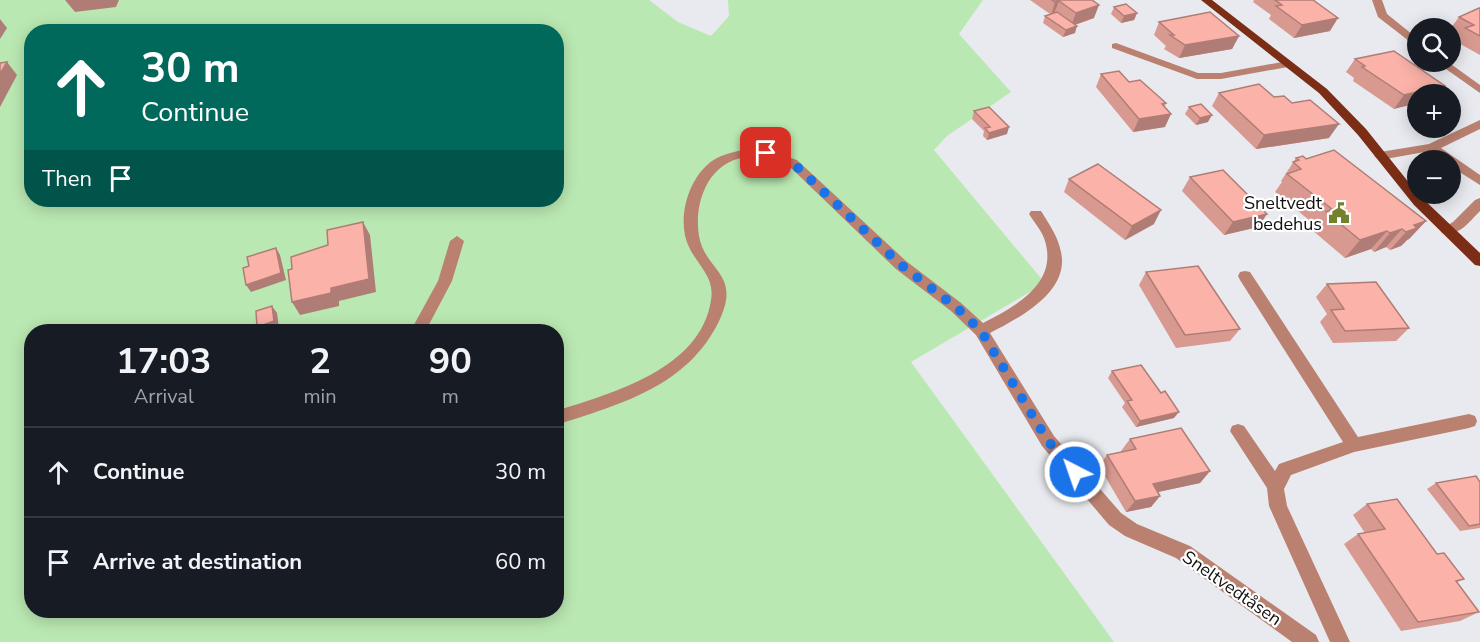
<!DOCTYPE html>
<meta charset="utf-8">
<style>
:root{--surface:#171b24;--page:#242831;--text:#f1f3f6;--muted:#9ea1a6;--line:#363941}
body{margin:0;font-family:"Nunito Sans",sans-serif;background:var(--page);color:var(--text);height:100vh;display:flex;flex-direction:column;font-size:22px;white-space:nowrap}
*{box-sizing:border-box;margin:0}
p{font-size:20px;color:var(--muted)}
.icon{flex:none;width:33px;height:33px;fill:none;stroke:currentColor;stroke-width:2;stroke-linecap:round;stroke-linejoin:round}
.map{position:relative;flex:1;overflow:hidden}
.drawer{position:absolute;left:24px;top:324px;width:540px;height:294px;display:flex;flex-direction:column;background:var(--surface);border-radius:24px;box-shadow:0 3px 15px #0003}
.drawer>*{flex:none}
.top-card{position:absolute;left:24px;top:24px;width:540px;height:183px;border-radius:24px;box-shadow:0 3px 15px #0003;background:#00695c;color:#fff;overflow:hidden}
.tools{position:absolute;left:1407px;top:18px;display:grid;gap:12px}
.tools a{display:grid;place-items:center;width:54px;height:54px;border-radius:50%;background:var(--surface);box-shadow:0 3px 15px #0003;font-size:30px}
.pin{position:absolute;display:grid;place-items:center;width:51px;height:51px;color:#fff;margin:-26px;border-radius:12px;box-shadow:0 3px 9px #0006}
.me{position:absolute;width:66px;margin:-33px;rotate:319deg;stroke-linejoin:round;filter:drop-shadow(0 0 4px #0008)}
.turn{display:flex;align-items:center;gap:21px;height:126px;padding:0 18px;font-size:27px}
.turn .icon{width:78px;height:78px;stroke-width:2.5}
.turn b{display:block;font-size:42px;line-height:51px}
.then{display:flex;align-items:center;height:57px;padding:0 18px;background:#0003;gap:12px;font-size:22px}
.eta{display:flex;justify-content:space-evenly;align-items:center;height:102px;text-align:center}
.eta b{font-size:36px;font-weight:700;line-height:42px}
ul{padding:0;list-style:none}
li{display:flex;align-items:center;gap:18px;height:90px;padding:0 18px;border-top:2px solid var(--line)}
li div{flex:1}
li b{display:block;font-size:22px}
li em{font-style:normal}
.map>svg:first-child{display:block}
</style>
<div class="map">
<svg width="1480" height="642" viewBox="0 0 1480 642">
<rect width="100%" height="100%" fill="#e9eaef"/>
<path fill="#bae8b2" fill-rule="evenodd" d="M 0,0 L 649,0 L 678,22 L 711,36 L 729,16 L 728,0 L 983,0 L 959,34 L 1011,92 L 947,136 L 934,150 L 1045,283 L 911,362 L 1114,642 L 0,642 ZM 32,32 L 556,32 L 556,200 L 32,200 ZM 32,332 L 556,332 L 556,610 L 32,610 Z"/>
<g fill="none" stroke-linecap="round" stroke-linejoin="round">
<g fill="#ba8170" fill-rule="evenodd">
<polygon points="1372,0 1382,0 1387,14 1418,39 1418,48 1378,17"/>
<polygon points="1116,43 1198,73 1221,73 1288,61 1294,64 1288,67 1221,79 1197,79 1112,48 1112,44"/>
<polygon points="1436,62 1448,62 1480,85 1480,93"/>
<polygon points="1480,120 1480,129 1441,148 1480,175 1480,185 1450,166 1450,160 1443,160 1430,151 1380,160 1374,156 1380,152 1429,144"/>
<path d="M 751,149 L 771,151 L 797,160 L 906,261 L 961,303 L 983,323 C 1016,306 1060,283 1044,238 C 1041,230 1034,222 1029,214 L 1031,211 L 1041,211 C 1049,224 1058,236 1061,252 C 1070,292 1019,318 990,333 L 1054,436 L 1121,513 L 1137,524 L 1190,546 L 1316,635 L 1319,642 L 1292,642 L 1176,558 L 1125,536 L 1109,525 L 1042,446 L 976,335 L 951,311 L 896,269 L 789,166 C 777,162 766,158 753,157 C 711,156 693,200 699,236 C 705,271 741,273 720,319 C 689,386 621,404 556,425 L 556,411 C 612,393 701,369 711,300 C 715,277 698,266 689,247 C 676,220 688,178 712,161 C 724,153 738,151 751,149 Z"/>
<path d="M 1480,198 L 1480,211 C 1470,221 1458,238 1442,233 L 1440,230 L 1453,222 L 1475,200 Z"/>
<polygon points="457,236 464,241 452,281 425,332 410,332 438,281 450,241"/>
<polygon points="1245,271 1250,272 1358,437 1469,414 1475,416 1477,421 1475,426 1469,428 1354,452 1291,475 1284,489 1287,506 1350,642 1330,642 1269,506 1267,488 1230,431 1232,426 1238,424 1244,426 1275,471 1279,464 1343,442 1240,280 1238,276 1240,272"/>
</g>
<polygon fill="#7b2d15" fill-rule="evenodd" points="1201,0 1212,0 1327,89 1366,129 1418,194 1480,253 1480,266 1475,265 1414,205 1358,135 1319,93"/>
</g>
<g fill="#d89990">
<polygon points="1030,0 1092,0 1094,18 1075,25 1075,33 1063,37 1043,23 1045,16 1050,14"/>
<polygon points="1254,0 1316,0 1314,1 1330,31 1294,38 1269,19 1271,15 1253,2"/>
<polygon points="1114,7 1137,13 1134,20 1121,23 1111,14"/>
<polygon points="1480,8 1480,55 1455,41 1459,36 1450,31 1450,29 1459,17"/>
<polygon points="1159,22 1239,36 1232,49 1179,58 1164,49 1166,46 1154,35"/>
<polygon points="1355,59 1445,86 1438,94 1418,94 1394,109 1353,81 1354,78 1346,72"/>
<polygon points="1101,74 1129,82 1166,103 1165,106 1165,127 1133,132 1096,87"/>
<polygon points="1219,93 1329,138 1256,149 1212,106"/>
<polygon points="1189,107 1208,122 1196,125 1185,114"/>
<polygon points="974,111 1007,134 987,140 983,136 984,131 972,119"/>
<polygon points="1296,158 1306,159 1426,221 1409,239 1407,240 1401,246 1390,250 1386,247 1374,252 1371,249 1345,258 1312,230 1315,225 1275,192 1282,182 1281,181"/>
<polygon points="1190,177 1267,214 1258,227 1224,235 1182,191"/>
<polygon points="1069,179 1154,224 1125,240 1064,192"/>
<polygon points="1146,272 1240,329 1230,341 1176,348 1139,285"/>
<polygon points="1327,284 1409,328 1396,341 1333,343 1320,322 1327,314 1316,297"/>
<polygon points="1112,371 1174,418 1136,427 1122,407 1125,403 1108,378"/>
<polygon points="1130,439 1210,471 1200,483 1158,492 1160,496 1151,507 1126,512 1099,466 1107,455 1122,452 1121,451"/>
<polygon points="1480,482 1480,528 1460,531 1427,489 1436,483"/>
<polygon points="1367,504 1437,554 1464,579 1457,582 1479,612 1460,621 1401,631 1344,544 1358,534 1365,533 1353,515"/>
</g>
<g fill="#b07d76">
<polygon points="65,0 119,0 116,7 75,12"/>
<polygon points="1059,1 1054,14 1051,15 1055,2"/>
<polygon points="1099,5 1094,18 1071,26 1076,13"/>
<polygon points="1137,13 1134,20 1121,23 1124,16"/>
<polygon points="1338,18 1330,31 1294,38 1302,25"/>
<polygon points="0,19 7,28 0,39"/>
<polygon points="1077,26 1075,33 1063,37 1066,30"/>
<polygon points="1239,36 1232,49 1179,58 1185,45"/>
<polygon points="7,62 17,75 0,107 0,74"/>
<polygon points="1445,86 1438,94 1418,94 1418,103 1394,109 1404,95"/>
<polygon points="1171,114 1165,127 1133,132 1139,119"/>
<polygon points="1212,115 1208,122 1196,125 1200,118"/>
<polygon points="1339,124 1329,138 1256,149 1264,135"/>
<polygon points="1009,127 1007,134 987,140 989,133"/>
<polygon points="1161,210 1154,224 1125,240 1132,226"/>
<polygon points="1267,214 1258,227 1224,235 1233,222"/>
<polygon points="1426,221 1409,239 1407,240 1401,246 1390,250 1406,232 1414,225"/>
<polygon points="363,222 370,235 376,292 339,301 339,306 300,315 292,302"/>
<polygon points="1402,229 1386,247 1374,252 1390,233"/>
<polygon points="1387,231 1371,249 1345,258 1360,240"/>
<polygon points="276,248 280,255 286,280 251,292 246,285"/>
<polygon points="272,306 277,313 279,328 268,332 261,332 257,327"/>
<polygon points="1179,412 1174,418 1136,427 1140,421"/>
<polygon points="1210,471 1200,483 1144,495 1153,484"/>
<polygon points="1160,496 1151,507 1126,512 1135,501"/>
</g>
<g fill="#fbb2a8" stroke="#b07d76" stroke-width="1.5">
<polygon points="1052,0 1092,0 1099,5 1076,13 1059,1 1055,2"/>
<polygon points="1275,0 1313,0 1338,18 1302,25 1276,6 1282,5"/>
<polygon points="1126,4 1137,13 1124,16 1114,7"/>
<polygon points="1479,8 1480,8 1480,36 1465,28 1474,25 1459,17"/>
<polygon points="1057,12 1077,26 1066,30 1045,16"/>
<polygon points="1210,12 1239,36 1185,45 1170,35 1174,35 1159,22"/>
<polygon points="1394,51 1445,86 1404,95 1362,67 1365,66 1355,59"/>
<polygon points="7,62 0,74 0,63"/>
<polygon points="1119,71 1129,82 1140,80 1166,103 1162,104 1171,114 1139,119 1101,74"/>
<polygon points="1259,84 1274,97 1284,96 1292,103 1310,100 1339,124 1264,135 1219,93"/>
<polygon points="1201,104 1212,115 1200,118 1189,107"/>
<polygon points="989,107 1009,127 989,133 985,128 990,127 974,111"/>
<polygon points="1334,150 1426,221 1414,225 1417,228 1406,232 1402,229 1390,233 1387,231 1360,240 1326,212 1332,209 1287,174 1301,169 1293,162 1299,160 1296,158 1303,156 1306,159"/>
<polygon points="1098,164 1161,210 1132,226 1069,179"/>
<polygon points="1223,170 1267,214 1233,222 1190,177"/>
<polygon points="363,222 369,279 331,288 331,293 292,302 288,270 292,269 291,257 328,245 327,230"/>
<polygon points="276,248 281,273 246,285 243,268 249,266 247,257"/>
<polygon points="1198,266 1240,329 1185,335 1146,272"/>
<polygon points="1376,282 1409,328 1345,331 1331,310 1344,309 1327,284"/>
<polygon points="272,306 274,321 257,327 256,311"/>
<polygon points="1141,365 1161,393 1165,391 1179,412 1140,421 1127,401 1132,400 1112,371"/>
<polygon points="1181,428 1210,471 1153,484 1160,496 1135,501 1107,455 1136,449 1130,439"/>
<polygon points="1476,476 1480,482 1480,524 1469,526 1436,483"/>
<polygon points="1397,499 1437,554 1444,553 1464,579 1456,581 1479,612 1418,622 1358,534 1385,529 1367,504"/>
</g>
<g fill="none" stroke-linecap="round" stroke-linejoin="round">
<polyline stroke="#1a73e8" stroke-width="10" stroke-dasharray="0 18" points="766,153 793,163 901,265 956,307 981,331 1048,441 1075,472"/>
</g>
<defs>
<symbol id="civic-bare" viewBox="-9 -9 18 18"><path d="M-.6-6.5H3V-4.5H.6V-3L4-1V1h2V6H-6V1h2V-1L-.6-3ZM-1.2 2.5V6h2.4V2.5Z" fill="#73802d" stroke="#fff" stroke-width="2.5" paint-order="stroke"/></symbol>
</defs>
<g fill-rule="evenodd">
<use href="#civic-bare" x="1324" y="198" width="30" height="30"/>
</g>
<g text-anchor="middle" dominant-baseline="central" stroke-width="4.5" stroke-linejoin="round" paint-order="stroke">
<g font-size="18" fill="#101012" stroke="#fff" text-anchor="end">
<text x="1322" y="203">Sneltvedt<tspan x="1322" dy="21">bedehus</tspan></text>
</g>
<g font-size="18" fill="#101012" stroke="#fff">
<text transform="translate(1232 588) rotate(35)">Sneltvedtåsen</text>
</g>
</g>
</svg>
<div class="tools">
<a><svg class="icon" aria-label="search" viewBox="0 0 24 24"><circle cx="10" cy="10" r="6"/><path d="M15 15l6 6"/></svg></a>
<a>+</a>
<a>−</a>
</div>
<div class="pin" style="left:766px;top:153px;background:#d93025"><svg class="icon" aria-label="arrive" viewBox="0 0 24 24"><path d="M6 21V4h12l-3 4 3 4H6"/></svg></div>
<svg class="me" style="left:1075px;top:472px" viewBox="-20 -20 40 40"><circle r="17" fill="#1a73e8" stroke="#fff" stroke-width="3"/><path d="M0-11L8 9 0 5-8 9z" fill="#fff"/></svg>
<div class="top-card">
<div class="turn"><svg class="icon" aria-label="ahead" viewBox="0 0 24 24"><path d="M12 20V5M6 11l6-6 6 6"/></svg><div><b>30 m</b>Continue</div></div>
<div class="then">Then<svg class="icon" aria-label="arrive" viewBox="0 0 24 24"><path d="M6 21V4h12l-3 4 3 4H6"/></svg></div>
</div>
<section class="drawer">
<div class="eta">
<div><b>17:03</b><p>Arrival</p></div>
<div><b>2</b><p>min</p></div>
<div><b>90</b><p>m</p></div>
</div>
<ul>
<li><svg class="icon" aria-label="ahead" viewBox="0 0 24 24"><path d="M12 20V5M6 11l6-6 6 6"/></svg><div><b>Continue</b></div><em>30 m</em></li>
<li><svg class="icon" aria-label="arrive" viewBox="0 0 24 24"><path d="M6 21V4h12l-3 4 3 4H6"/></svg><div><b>Arrive at destination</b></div><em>60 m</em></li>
</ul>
</section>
</div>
